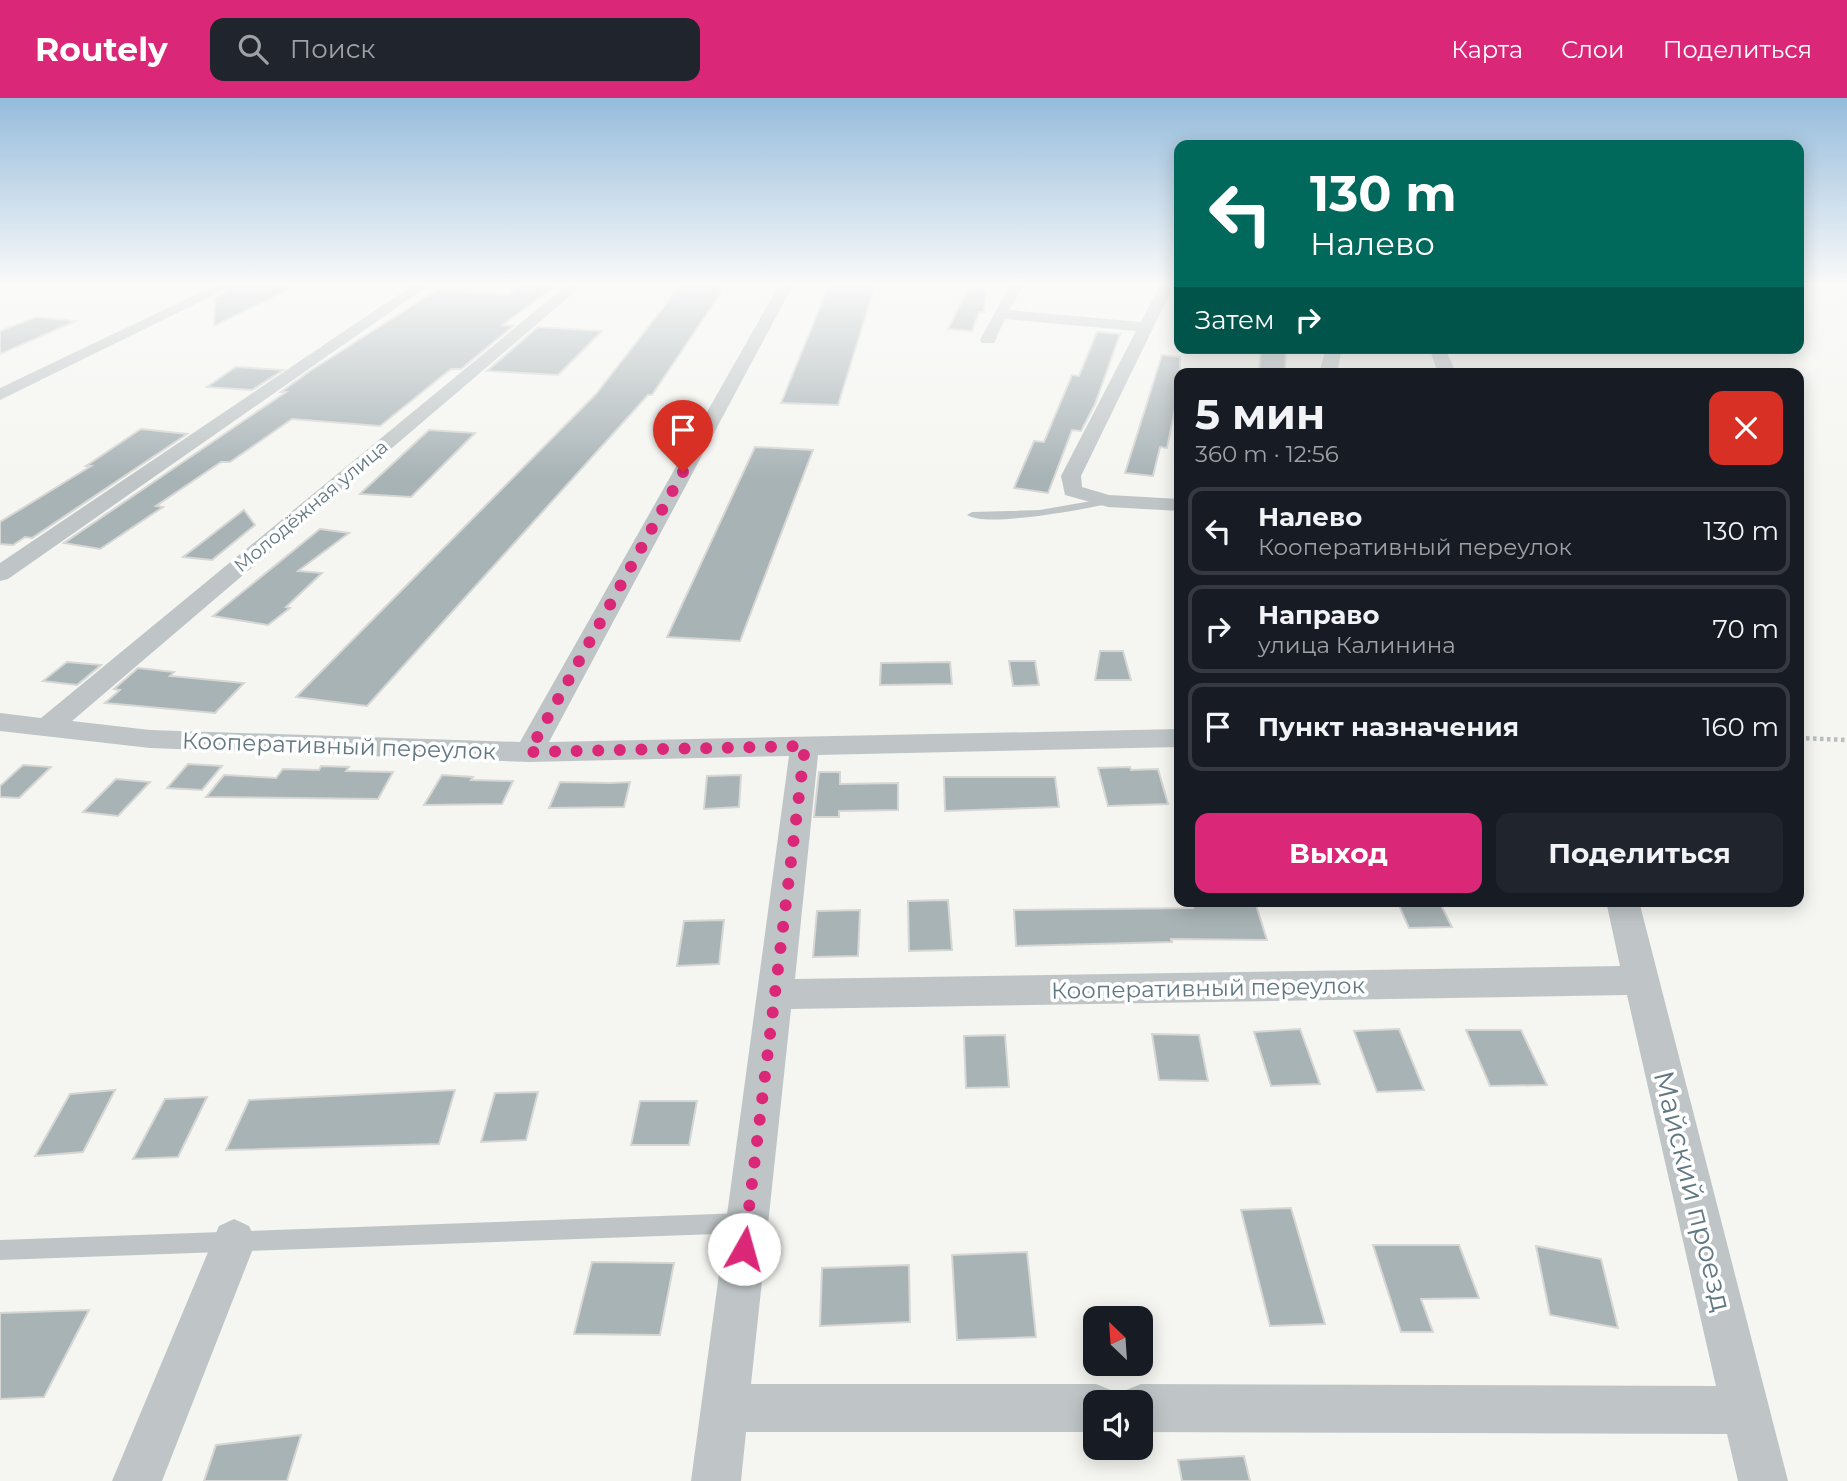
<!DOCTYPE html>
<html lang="ru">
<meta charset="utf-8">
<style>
:root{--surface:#171b24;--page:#20242c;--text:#f1f3f6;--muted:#9ea1a6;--line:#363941;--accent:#db2777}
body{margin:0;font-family:Montserrat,sans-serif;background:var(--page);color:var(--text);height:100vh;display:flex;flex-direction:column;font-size:26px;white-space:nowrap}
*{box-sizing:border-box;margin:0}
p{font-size:23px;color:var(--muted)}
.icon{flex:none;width:38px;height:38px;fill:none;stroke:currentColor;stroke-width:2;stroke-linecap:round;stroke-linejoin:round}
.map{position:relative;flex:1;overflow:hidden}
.details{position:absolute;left:1174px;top:270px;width:630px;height:539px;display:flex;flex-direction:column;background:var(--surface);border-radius:14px;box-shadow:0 4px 18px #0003}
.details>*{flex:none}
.top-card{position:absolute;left:1174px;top:42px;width:630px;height:214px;border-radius:14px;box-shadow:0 4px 18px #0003;background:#00695c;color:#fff;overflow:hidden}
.needle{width:46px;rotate:335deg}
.controls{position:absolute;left:1083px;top:1208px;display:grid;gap:14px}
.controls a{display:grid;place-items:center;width:70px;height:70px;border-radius:14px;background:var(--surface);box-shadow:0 4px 18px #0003;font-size:35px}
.pin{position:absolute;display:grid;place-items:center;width:60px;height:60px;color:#fff;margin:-72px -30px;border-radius:50% 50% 50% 0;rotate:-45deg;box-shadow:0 0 7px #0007}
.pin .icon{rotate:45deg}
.me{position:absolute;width:77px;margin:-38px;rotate:7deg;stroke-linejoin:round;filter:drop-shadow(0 0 5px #0008)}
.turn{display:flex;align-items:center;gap:24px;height:147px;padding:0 21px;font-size:32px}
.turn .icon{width:91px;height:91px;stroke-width:2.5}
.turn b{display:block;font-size:49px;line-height:60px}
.then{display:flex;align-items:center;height:66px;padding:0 21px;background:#0003;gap:14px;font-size:26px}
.round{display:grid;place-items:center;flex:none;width:74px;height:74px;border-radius:14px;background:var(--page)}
.headline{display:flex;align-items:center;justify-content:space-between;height:119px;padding:0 21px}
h1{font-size:42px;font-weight:700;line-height:52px}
.primary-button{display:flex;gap:14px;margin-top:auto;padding:14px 21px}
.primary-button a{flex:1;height:80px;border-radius:14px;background:var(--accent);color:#fff;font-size:28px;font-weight:700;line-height:80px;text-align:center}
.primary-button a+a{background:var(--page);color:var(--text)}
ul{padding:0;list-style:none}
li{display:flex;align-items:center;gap:21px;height:88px;margin:0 14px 10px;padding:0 7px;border:4px solid var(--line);border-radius:14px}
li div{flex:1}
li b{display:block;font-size:26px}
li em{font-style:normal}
header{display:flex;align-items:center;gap:42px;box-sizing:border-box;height:98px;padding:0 35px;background:var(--accent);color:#fff}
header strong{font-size:33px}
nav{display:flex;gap:38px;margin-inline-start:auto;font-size:24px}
.search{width:490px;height:63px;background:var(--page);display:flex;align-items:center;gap:18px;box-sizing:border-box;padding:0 24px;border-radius:14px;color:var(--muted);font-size:26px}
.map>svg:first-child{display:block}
</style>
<header>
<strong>Routely</strong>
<div class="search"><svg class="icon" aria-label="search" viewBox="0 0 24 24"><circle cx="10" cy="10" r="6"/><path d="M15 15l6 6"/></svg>Поиск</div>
<nav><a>Карта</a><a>Слои</a><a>Поделиться</a></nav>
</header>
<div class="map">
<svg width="1847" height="1383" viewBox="0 0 1847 1383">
<rect width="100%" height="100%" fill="#f5f5f1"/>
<g fill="#a8b3b6" stroke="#d6d6d4" stroke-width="2">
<polygon points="236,187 297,187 214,228 215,200"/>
<polygon points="520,187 557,187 502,227 513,228 461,271 451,271 380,328 292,321 230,364 221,364 156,408 163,409 100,451 64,445 286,294 281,294 310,273 437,192 509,197"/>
<polygon points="681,187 726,187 652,297 648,297 367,608 296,599 596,296"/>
<polygon points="829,187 875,187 838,307 781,305"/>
<polygon points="968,191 986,193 984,214 979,214 972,233 948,231"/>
<polygon points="36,219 76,223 0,256 0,233"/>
<polygon points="538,229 602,233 558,277 487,273"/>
<polygon points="1097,234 1120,236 1095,306 1081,333 1072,332 1048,395 1014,390 1034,343 1044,344 1072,277 1079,278"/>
<polygon points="1261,251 1286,253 1285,275 1259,275"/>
<polygon points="1162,257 1180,259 1180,306 1176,306 1167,350 1160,349 1153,378 1125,375"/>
<polygon points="236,269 283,272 252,292 207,289"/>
<polygon points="141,331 187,336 32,440 25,439 13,447 0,446 0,424 91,368 86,368"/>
<polygon points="429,332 475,335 411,399 360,396"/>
<polygon points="755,349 813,352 740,543 667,539"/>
<polygon points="244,412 255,427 212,462 183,459"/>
<polygon points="320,431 349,435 298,473 322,475 286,509 290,510 268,527 213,518"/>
<polygon points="1100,553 1123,553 1131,582 1095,582"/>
<polygon points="1009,563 1035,563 1039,587 1013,588"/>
<polygon points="67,564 101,567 77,587 43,583"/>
<polygon points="950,564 952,586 880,587 881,565"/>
<polygon points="138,570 174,574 170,578 244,585 215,615 105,605 120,592 114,591"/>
<polygon points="188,666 222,668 202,692 167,690"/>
<polygon points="23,667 51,669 19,700 0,699 0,688"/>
<polygon points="321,668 349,669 346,673 393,674 378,701 206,699 224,677 276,680 283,671 319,672"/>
<polygon points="1130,669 1131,672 1158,671 1168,706 1108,708 1098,670"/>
<polygon points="819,674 840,674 840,686 898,685 898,712 839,713 839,719 814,719"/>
<polygon points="442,677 473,679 471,682 513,683 502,706 424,707"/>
<polygon points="741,677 739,709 704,711 707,678"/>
<polygon points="944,679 1055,679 1059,709 945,713"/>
<polygon points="116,681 150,684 118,718 83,714"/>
<polygon points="560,684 610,685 630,684 624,709 549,710"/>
<polygon points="948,802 952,852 909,853 908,803"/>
<polygon points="1397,803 1439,803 1452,829 1409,830"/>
<polygon points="1192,806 1256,807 1267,842 1171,841 1172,844 1016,848 1014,812 1193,810"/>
<polygon points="860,812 858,858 813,859 817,813"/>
<polygon points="724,822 719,866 677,868 684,823"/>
<polygon points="1300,931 1320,986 1271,988 1254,934"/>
<polygon points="1399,931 1424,992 1377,994 1354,933"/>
<polygon points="1466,932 1521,932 1547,987 1490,988"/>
<polygon points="1152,936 1199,937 1208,983 1159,982"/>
<polygon points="1005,937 1009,989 966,990 964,938"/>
<polygon points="115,992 83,1054 35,1058 70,996"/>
<polygon points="455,992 439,1046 226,1052 249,1002"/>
<polygon points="538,994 526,1042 481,1044 495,995"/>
<polygon points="207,999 178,1059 133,1061 165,1001"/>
<polygon points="640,1003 697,1003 689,1047 631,1047"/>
<polygon points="1291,1110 1325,1226 1270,1228 1241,1112"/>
<polygon points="1373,1147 1459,1147 1479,1200 1421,1201 1433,1234 1401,1234"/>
<polygon points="1536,1148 1601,1161 1618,1230 1550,1217"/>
<polygon points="1027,1154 1036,1239 957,1242 952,1157"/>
<polygon points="592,1164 674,1165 660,1237 574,1236"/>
<polygon points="909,1167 910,1224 820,1228 822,1170"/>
<polygon points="89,1212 44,1299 0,1301 0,1215"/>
<polygon points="301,1337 287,1383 204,1383 216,1347"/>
<polygon points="1244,1358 1250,1383 1182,1383 1178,1362"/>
</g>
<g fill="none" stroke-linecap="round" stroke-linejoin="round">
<polyline stroke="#b9bdbf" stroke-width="4.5" stroke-dasharray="3.5 3.5" stroke-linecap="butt" points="1799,640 1847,642"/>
<g fill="#bfc5c7" fill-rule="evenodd">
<path d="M 1108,400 L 1112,401 L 1112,405 C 1086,411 986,430 967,417 L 972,414 L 1040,412 Z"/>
<polygon points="744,1115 751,1118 754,1125 751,1132 744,1135 0,1162 0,1142"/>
</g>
<g fill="#bfc5c7" fill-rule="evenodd">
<polygon points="216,187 234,187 0,302 0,290"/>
<polygon points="413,187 429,187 8,481 0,483 0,465"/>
<polygon points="567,187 583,187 72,623 150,632 520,644 779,187 793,187 549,644 1180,631 1180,649 818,657 795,881 1620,868 1606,803 1639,803 1788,1383 1738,1383 1727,1336 1141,1334 1141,1304 1119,1304 1124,1293 1141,1286 1716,1288 1627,897 791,911 751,1286 1096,1286 1113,1293 1118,1304 1096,1304 1096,1334 746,1334 741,1383 691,1383 789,658 529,664 150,650 0,633 0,615 41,620"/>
<polygon points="1010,187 1024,187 1009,212 1141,224 1160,187 1174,187 1081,378 1082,389 1109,397 1180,401 1180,413 1108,409 1065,397 1061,378 1136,233 1005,221 994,245 982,245 980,242"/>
<polygon points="1326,250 1342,250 1337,275 1319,275"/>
<polygon points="1429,250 1445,250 1456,275 1438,275"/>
<polygon points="234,1121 249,1128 256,1143 162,1383 112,1383 219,1128"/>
</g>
</g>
<linearGradient id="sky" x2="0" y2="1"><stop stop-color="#95bcdc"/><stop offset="0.49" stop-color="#fafaf9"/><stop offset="1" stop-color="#fafaf9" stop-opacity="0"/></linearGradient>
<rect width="1847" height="380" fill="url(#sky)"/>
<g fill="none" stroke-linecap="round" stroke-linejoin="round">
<polyline stroke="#db2777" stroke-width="12" stroke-dasharray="0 21.6" points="683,374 529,654 805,648 744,1151"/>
</g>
<g text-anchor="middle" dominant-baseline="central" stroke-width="7" stroke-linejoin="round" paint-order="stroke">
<g font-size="19" fill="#627883" stroke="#fff">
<text transform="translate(311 408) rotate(-40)">Молодёжная улица</text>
</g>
<g font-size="23" fill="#627883" stroke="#fff">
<text transform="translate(339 648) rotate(2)">Кооперативный переулок</text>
<text transform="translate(1208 890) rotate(-1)">Кооперативный переулок</text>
</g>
<g font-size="28" fill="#627883" stroke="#fff">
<text transform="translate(1693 1093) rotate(76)">Майский проезд</text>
</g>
</g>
</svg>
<div class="controls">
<a><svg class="needle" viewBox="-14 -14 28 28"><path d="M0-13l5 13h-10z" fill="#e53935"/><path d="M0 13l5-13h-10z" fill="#9ea1a6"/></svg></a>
<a><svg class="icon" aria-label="sound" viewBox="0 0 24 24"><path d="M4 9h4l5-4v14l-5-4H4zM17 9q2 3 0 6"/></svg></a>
</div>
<div class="pin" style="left:683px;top:374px;background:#d93025"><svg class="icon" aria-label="arrive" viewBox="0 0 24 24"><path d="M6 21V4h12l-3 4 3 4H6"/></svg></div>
<svg class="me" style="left:744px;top:1151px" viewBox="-20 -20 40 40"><circle r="19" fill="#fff"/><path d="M0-13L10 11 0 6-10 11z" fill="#db2777"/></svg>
<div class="top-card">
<div class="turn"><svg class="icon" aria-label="left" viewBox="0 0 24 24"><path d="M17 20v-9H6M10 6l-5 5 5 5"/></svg><div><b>130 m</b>Налево</div></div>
<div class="then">Затем<svg class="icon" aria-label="right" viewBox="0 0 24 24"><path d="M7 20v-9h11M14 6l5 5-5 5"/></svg></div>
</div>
<section class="details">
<div class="headline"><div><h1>5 мин</h1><p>360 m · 12:56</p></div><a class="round" style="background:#d93025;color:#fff"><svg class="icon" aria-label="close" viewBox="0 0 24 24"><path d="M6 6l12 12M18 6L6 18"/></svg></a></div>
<ul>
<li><svg class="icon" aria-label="left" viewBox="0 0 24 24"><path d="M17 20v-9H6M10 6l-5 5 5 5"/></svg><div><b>Налево</b><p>Кооперативный переулок</p></div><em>130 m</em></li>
<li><svg class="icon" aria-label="right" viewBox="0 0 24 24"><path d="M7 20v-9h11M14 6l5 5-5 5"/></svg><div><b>Направо</b><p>улица Калинина</p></div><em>70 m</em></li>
<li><svg class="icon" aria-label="arrive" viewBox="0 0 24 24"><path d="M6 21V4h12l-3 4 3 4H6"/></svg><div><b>Пункт назначения</b></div><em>160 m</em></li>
</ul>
<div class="primary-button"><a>Выход</a><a>Поделиться</a></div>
</section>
</div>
